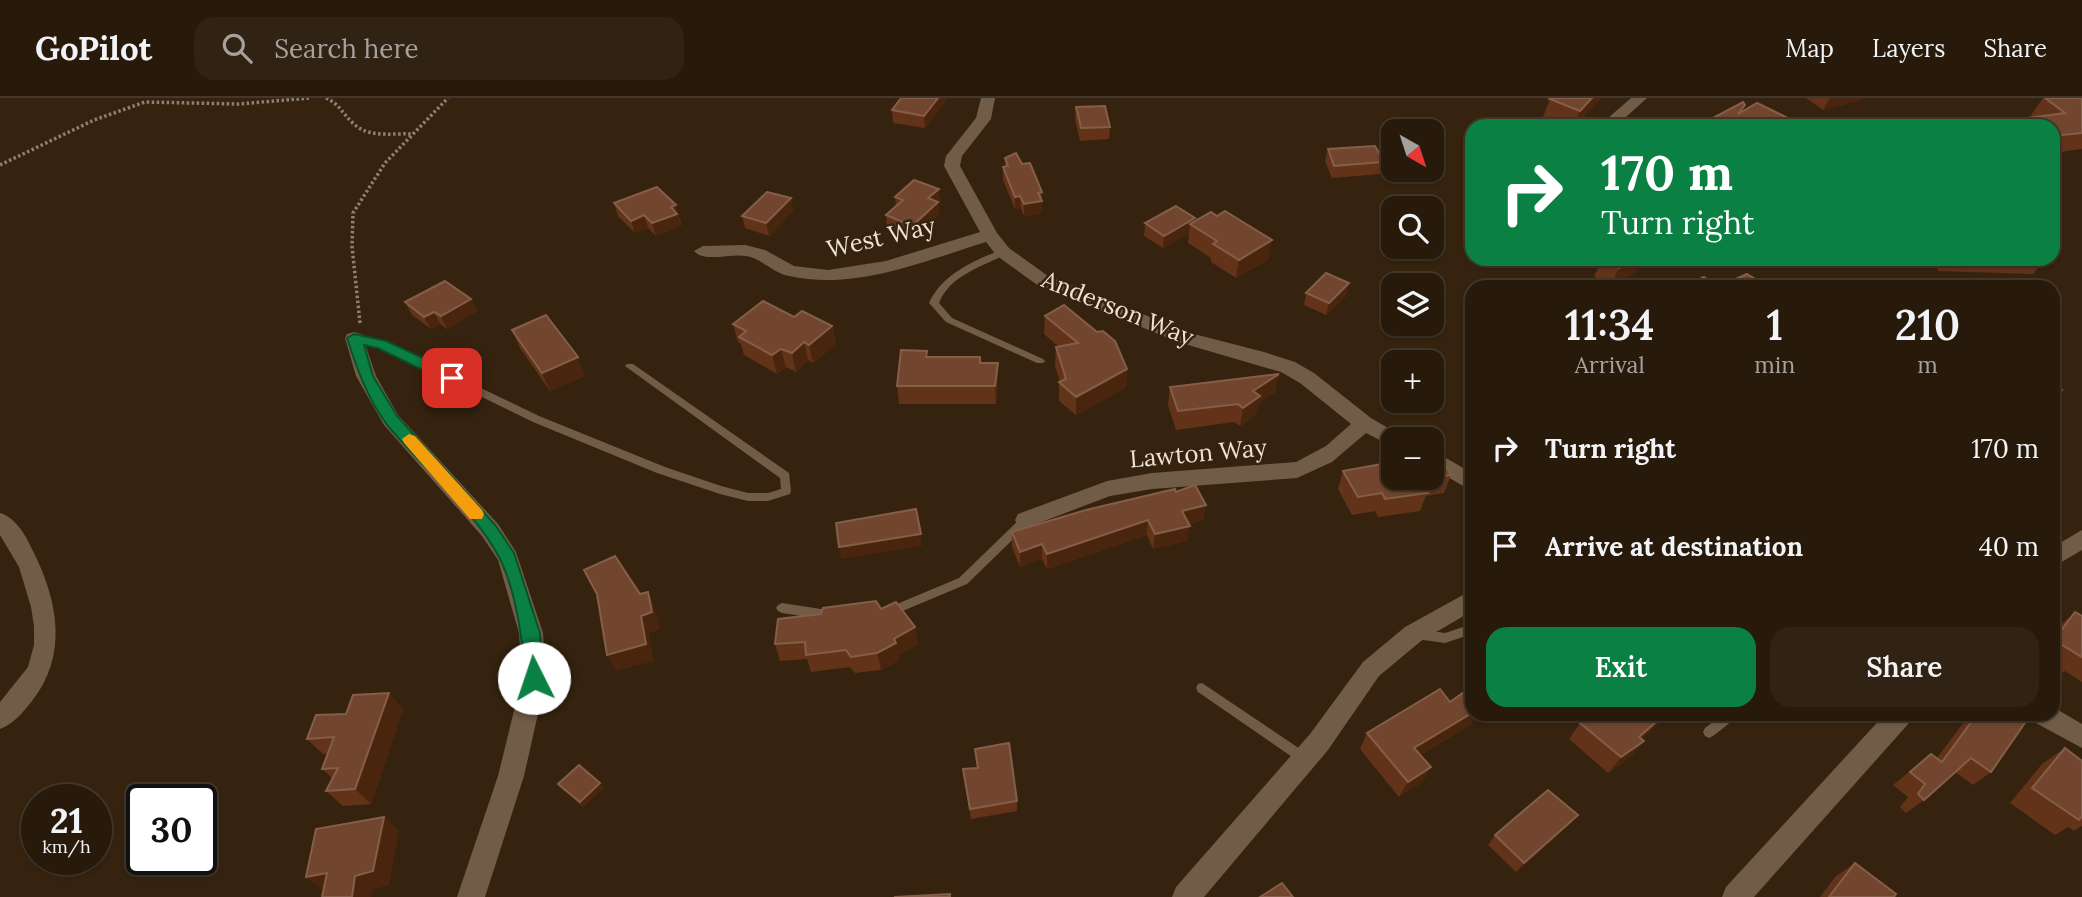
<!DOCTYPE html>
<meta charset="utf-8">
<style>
:root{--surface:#281a0b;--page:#302314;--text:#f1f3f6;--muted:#a5a19d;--line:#44382c;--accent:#0b8043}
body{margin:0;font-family:Lora,serif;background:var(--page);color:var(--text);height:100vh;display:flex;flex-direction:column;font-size:26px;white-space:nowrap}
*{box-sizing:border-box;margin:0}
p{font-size:23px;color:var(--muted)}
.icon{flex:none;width:38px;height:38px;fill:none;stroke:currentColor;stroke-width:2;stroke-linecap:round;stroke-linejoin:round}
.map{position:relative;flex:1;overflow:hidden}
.panel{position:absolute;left:1465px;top:182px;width:595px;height:441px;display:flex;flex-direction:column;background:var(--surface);border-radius:21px;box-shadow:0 2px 5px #0004,0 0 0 2px var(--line)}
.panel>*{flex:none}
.top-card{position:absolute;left:1465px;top:21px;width:595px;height:147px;border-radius:21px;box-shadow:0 2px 5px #0004,0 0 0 2px var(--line);background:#0b8043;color:#fff;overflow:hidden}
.needle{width:46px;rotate:141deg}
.buttons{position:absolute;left:1381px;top:21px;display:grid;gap:14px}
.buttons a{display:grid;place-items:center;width:63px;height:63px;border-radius:14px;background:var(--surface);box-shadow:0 2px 5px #0004,0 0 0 2px var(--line);font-size:35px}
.speed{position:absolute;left:21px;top:686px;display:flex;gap:14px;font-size:35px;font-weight:700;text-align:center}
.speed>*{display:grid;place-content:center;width:91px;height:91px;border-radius:50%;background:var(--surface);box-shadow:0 2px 5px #0004,0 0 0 2px var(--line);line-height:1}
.speed small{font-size:18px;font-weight:400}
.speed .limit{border:4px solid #111;border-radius:10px;background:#fff;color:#111}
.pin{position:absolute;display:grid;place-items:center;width:60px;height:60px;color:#fff;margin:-30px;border-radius:14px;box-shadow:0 4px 10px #0006}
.me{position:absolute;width:77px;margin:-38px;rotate:356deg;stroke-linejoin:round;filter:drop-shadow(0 0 5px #0008)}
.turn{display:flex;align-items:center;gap:24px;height:147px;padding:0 21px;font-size:32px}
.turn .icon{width:91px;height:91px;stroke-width:2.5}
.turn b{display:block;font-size:49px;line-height:60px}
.eta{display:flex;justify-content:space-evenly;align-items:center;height:119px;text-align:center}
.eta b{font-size:42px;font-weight:600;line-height:49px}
.cta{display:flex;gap:14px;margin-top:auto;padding:14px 21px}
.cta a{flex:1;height:80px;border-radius:21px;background:var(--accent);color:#fff;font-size:28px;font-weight:600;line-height:80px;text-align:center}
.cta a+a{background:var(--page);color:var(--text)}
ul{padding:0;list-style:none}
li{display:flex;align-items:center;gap:21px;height:98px;padding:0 21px}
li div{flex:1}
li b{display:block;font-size:26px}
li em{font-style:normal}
header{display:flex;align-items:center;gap:42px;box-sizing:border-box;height:98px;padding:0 35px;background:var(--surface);border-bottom:2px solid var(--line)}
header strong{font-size:33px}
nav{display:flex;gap:38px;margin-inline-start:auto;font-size:24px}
.search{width:490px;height:63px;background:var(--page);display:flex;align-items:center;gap:18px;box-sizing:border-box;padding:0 24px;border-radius:21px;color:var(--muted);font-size:26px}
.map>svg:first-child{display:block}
</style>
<header>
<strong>GoPilot</strong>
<div class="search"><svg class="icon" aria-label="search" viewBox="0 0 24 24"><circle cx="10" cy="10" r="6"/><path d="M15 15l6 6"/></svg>Search here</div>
<nav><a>Map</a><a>Layers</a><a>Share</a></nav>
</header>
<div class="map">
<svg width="2082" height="799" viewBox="0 0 2082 799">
<rect width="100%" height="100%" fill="#35230f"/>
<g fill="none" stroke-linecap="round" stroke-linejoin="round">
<g stroke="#8f8070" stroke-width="3.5" stroke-dasharray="2.5 2.5" stroke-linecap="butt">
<path d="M 326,0 C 340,6 344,18 355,27 C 370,40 393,35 411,36"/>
<polyline points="0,67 94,22 145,4 239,6 310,0"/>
<polyline points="360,225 352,148 353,115 385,65 448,0"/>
</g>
<g fill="#715c47" fill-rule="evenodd">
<path d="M 1003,151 L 1007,154 L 1006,156 C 982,169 950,177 939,205 L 952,220 L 1043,261 L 1045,263 L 1043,265 L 1037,265 L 946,224 L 929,205 C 942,176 975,162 1003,151 Z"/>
<polygon points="354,237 385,244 539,318 665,369 721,388 748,395 768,395 781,391 780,380 625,268 627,266 633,266 789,375 791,393 790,396 768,403 748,403 720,396 657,375 533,324 380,249 351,242 349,240"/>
<polygon points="1026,418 1030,419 1031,422 1030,425 967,486 893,517 889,519 885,517 883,514 885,511 959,480 1022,419"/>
<polygon points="782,505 834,513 838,515 840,518 838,521 834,523 782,515 778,513 776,510 778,507"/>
<polygon points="1472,526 1472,536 1445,545 1416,541 1412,539 1410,536 1412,533 1416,531 1445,535"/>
<polygon points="1202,585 1309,657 1311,661 1309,665 1305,667 1301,665 1198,594 1196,590 1198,586"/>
<polygon points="1723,616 1738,616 1736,620 1713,638 1709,640 1705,638 1703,634 1705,630"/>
</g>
<g fill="#715c47" fill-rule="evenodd">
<path d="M 981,0 L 995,0 L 991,21 L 962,58 L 960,68 L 997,135 L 1009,150 L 1048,178 L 1190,235 L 1264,254 L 1295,264 L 1314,275 L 1371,320 L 1400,337 L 1403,341 L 1393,341 L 1393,349 L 1366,335 L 1332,364 L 1297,380 L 1152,391 L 1110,398 L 1026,430 L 1018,428 L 1015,422 L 1018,416 L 1107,383 L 1152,375 L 1296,364 L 1326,348 L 1351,326 L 1300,285 L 1281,274 L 1178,244 L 1036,186 L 997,158 L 986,144 C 924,163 855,193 789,178 C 773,175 761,160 746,158 C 731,155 704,165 694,153 L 703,148 L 745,147 L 765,152 L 794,168 L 828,172 L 886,163 L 980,134 L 944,68 L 946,58 L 976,20 Z"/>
<polygon points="1631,0 1647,0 1616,28 1599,28"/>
<polygon points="354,234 361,236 363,240 376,278 398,317 498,426 516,454 543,535 546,580 524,678 485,799 457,799 498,678 522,580 519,535 498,462 482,438 384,327 356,278 345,240 347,236"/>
<polygon points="1432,352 1472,375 1472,393 1432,370"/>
<path d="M 0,415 C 17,420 27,440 34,455 C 58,504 68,557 32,603 C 23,614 14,626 0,631 L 0,604 L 28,569 L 34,547 L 34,528 L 31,509 L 19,469 L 0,437 Z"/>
<polygon points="1472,492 1472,513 1421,543 1379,578 1328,652 1204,799 1172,799 1176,789 1310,636 1363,564 1405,529"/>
<polygon points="2053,609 2082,626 2082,650 2034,624 2031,616 2053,616"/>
</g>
<g fill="#715c47" fill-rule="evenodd">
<polygon points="2082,432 2082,452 2053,469 2053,449"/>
<polygon points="1885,616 1913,616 1910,624 1754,799 1722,799 1726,789"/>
</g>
</g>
<g fill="#623319">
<polygon points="901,0 948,0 925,30 893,25 892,12"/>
<polygon points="1554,0 1601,0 1575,28 1565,28 1543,19 1550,1"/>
<polygon points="1806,0 1863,0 1861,2 1823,12"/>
<polygon points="2043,0 2082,0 2082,51 2053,55 2053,28 2015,28 2020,21 2033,19 2031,17"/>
<polygon points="1076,9 1110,29 1109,41 1080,43 1075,21"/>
<polygon points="1328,51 1384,64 1380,76 1332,80 1325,63"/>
<polygon points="1005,60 1022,66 1042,94 1042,115 1024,118 1021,111 1015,111 1003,82 1003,69 1005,69"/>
<polygon points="895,99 940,104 938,106 939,116 913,140 887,130 886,117 896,108"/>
<polygon points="791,100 793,113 769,138 745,130 742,118"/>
<polygon points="614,105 680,120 681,128 656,138 648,130 635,135 618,118"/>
<polygon points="1194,124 1269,161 1236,180 1211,164 1211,160 1188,145 1189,135 1163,150 1144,138 1145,125"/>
<polygon points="1597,161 1657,161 1610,189 1594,178 1601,164"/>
<polygon points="1944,161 2045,161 2033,176 1938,173 1937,169"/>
<polygon points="1306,195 1346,198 1326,217 1304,207"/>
<polygon points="471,201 477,213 447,231 440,226 431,231 412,217 405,204"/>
<polygon points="1045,218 1097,234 1127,271 1126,289 1076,317 1059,303 1059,284 1060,284 1055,268 1056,249 1059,249 1044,236"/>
<polygon points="794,219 832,228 836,246 813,265 808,262 796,274 786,269 777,276 744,257 741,246 738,244 733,226"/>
<polygon points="512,232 585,278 550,293 520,250"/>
<polygon points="927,259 981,265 998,265 998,283 996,306 899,306 897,288"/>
<polygon points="1279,276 1275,294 1259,305 1256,316 1240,328 1234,324 1176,332 1168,307 1170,289"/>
<polygon points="1343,373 1451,377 1444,395 1426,398 1420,413 1378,419 1375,413 1352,417 1338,391"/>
<polygon points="1176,394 1206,407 1203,422 1189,426 1187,443 1153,451 1147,437 1047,471 1042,461 1020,469 1012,449 1012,434"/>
<polygon points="881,511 915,529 918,546 898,557 899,562 881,572 855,575 850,569 811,574 807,561 780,563 775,546"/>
<polygon points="2075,514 2082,518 2082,584 2065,573 2061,576 2053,571 2053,534"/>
<polygon points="1450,604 1472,616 1476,616 1470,627 1420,657 1431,669 1422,684 1399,699 1360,651 1367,635"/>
<polygon points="403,611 371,706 343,708 326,693 332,680 322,671 328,656 323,656 307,641 346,616"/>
<polygon points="1670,616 1641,641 1644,643 1631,658 1608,675 1569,641 1580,625"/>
<polygon points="1970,616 2025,616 1991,674 1973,687 1955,674 1924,702 1906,715 1900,709 1908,699 1893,687 1931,656 1937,660"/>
<polygon points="2065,650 2082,663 2082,728 2074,733 2068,729 2055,737 2010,705 2042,666"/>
<polygon points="975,651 1017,703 1017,713 971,721 963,671 977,670"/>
<polygon points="600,685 603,690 583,709 562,691 558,686"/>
<polygon points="1569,727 1516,774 1488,747 1495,737"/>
<polygon points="1855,765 1894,799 1820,799 1836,778"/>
</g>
<g fill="#4a250d">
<polygon points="938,0 948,0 925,30 924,18"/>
<polygon points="1592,0 1601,0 1575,28 1573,28 1580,13"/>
<polygon points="1830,0 1863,0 1861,2 1823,12"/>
<polygon points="1790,21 1786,28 1779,28"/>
<polygon points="939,91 940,104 938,106 939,116 913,140 912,128 928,100"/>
<polygon points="1020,98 1021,111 1015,111 1015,99"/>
<polygon points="791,100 793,113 769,138 766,125"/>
<polygon points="1042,103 1042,115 1024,118 1024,106"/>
<polygon points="676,107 681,128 656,138 652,125 671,109"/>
<polygon points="644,117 648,130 635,135 631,123"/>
<polygon points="1195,120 1194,129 1190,126 1189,135 1163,150 1164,138"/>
<polygon points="1272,142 1269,161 1236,180 1239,162"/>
<polygon points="1635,161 1657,161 1610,189 1619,170"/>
<polygon points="1349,185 1346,198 1326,217 1329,205"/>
<polygon points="471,201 477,213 447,231 441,218"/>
<polygon points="434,214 440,226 431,231 424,219"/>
<polygon points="832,228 836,246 813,265 809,247"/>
<polygon points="804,244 808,262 796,274 792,255"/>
<polygon points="781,251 786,269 777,276 772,257"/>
<polygon points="578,259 585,278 550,293 542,275"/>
<polygon points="998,265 998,283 996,306 995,288"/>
<polygon points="1127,271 1126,289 1076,317 1076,299"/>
<polygon points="1279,276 1275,294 1259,305 1256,316 1240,328 1243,310 1253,293"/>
<polygon points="1206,407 1203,422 1180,428 1182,413"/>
<polygon points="1148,422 1147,437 1047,471 1047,456"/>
<polygon points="1190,428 1187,443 1153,451 1155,436"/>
<polygon points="921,436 922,448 841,461 839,449"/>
<polygon points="1042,446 1042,461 1020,469 1020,454"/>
<polygon points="648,494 655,511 660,531 649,535 654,563 616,573 607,557 641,518"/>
<polygon points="915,529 918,546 898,557 899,562 881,572 877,555 894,541"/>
<polygon points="389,595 403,611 371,706 355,691"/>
<polygon points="1472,615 1476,616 1470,627 1406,665 1414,650"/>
<polygon points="1665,616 1670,616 1626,654 1639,639"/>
<polygon points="1644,643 1631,658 1608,675 1621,659"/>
<polygon points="1431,669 1422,684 1399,699 1408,684"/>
<polygon points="600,685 603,690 583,709 580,704"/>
<polygon points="1578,717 1569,727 1516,774 1524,765"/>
<polygon points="384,719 399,733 389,787 372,792 371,799 352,799 355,778"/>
<polygon points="327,775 323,793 306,779"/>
</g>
<g fill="#72462e" stroke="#855e48" stroke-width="2">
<polygon points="901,0 938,0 924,18 892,12"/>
<polygon points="1554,0 1592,0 1580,13 1550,1"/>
<polygon points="2045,0 2082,0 2082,35 2053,38 2053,28 2030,28 2020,21 2065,15"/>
<polygon points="1743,4 1745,7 1738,16 1757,5 1790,21 1779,28 1698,28"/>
<polygon points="1105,8 1110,29 1081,30 1076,9"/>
<polygon points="1375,48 1384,64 1334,68 1328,51"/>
<polygon points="1016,55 1022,66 1030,65 1042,94 1038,95 1042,103 1024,106 1020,98 1015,99 1003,69 1008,68 1005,60"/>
<polygon points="914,82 939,91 928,100 938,104 912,128 886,117 903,102 895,99"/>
<polygon points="657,89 676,107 671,109 677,116 652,125 644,117 631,123 614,105"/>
<polygon points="767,94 791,100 766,125 742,118"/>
<polygon points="1176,108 1195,120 1164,138 1145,125"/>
<polygon points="1225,113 1272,142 1239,162 1213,146 1217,143 1190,126 1211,114 1217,118"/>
<polygon points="1605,161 1635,161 1619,170"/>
<polygon points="1326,175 1349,185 1329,205 1306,195"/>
<polygon points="1747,176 1767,188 1718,189"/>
<polygon points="1704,179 1718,189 1685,188"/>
<polygon points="445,183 471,201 441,218 434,214 424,219 405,204"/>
<polygon points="763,203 794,219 802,213 832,228 809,247 804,244 792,255 781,251 772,257 739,239 746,233 733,226"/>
<polygon points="1064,207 1097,234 1103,233 1115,243 1127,271 1076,299 1059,284 1066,281 1056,249 1078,245 1045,218"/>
<polygon points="546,217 578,259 542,275 512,232"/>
<polygon points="901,252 927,253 926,259 980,259 980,265 998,265 995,288 897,288"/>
<polygon points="1279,276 1253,293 1260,298 1243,310 1238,306 1178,313 1170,289"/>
<polygon points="2053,287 2062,292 2053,300"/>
<polygon points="1439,357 1451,377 1421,382 1428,395 1385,401 1382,395 1358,399 1343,373 1393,364 1393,380 1432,380 1432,358"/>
<polygon points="1195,387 1206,407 1182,413 1190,428 1155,436 1148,422 1047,456 1042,446 1020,454 1012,434 1086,412 1175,391 1176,394"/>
<polygon points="916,411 921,436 839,449 836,425"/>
<polygon points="615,458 640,496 648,494 652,514 641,518 646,546 607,557 597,496 584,472"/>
<polygon points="876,503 881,511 896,504 915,529 894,541 896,545 877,555 851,559 846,552 806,557 805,544 775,546 778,521 821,516 823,510"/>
<polygon points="2075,514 2082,518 2082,559 2054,542"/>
<polygon points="1440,591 1450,604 1464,594 1472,602 1472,615 1414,650 1431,669 1408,684 1367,635"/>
<polygon points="389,595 355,691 326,693 338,670 322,671 334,639 307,641 316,617 346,616 353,597"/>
<polygon points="1592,616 1665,616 1639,639 1644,643 1621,659 1580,625"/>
<polygon points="1977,616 2025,616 2029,619 1991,674 1971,660 1924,702 1918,696 1925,686 1910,674 1931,656 1942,664"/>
<polygon points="1009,645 1017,703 970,711 963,671 978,670 975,651"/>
<polygon points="2065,650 2082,663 2082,718 2079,722 2032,690"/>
<polygon points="579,667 600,685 580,704 558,686"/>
<polygon points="1548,692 1578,717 1524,765 1495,737"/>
<polygon points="384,719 373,773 355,778 352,799 322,799 327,775 306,779 316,731"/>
<polygon points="1855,765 1896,796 1894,799 1829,799"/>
<polygon points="1282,785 1293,799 1260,799"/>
<polygon points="950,796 950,799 894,799"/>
</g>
<path fill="#0b8043" stroke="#07532c" stroke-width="2" d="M 354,236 L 386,243 L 457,276 L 459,280 L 457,284 L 447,284 L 378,250 L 364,247 L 373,278 L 397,318 L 496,428 L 514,455 L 540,535 L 543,580 L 540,585 L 534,588 L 528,585 L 525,580 C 523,543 516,492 499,459 C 475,413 422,369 388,328 C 368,302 357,271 347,240 Z"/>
<polygon fill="#f59e0b" points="409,336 415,338 482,412 484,416 482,421 470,421 404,345 402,341"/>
<g text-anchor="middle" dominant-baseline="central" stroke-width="5" stroke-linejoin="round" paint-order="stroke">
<g font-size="24" fill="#eee2d6" stroke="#35230f">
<text transform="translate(881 139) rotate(-13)">West Way</text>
<text transform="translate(1118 210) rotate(22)">Anderson Way</text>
<text transform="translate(1198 355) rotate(-5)">Lawton Way</text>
</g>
</g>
</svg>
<div class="buttons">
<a><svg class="needle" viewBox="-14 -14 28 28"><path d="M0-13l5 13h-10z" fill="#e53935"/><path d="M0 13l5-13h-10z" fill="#a5a19d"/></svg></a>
<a><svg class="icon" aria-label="search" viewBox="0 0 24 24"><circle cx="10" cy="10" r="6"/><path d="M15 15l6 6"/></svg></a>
<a><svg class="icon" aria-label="layers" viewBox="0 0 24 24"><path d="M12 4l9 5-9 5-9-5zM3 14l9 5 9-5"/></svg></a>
<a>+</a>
<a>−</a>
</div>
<div class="speed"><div>21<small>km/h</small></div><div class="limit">30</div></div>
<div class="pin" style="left:452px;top:280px;background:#d93025"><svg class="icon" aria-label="arrive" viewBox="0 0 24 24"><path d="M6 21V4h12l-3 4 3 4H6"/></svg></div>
<svg class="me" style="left:534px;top:580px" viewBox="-20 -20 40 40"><circle r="19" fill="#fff"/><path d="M0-13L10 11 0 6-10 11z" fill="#0b8043"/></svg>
<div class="top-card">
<div class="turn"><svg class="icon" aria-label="right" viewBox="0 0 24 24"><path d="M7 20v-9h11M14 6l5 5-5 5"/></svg><div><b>170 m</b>Turn right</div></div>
</div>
<section class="panel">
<div class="eta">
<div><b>11:34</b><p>Arrival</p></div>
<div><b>1</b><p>min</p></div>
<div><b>210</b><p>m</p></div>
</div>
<ul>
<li><svg class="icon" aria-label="right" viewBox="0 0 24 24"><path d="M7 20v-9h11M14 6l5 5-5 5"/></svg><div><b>Turn right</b></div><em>170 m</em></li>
<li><svg class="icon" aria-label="arrive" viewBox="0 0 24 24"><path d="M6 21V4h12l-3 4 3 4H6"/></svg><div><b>Arrive at destination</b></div><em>40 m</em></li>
</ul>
<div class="cta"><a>Exit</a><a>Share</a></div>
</section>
</div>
